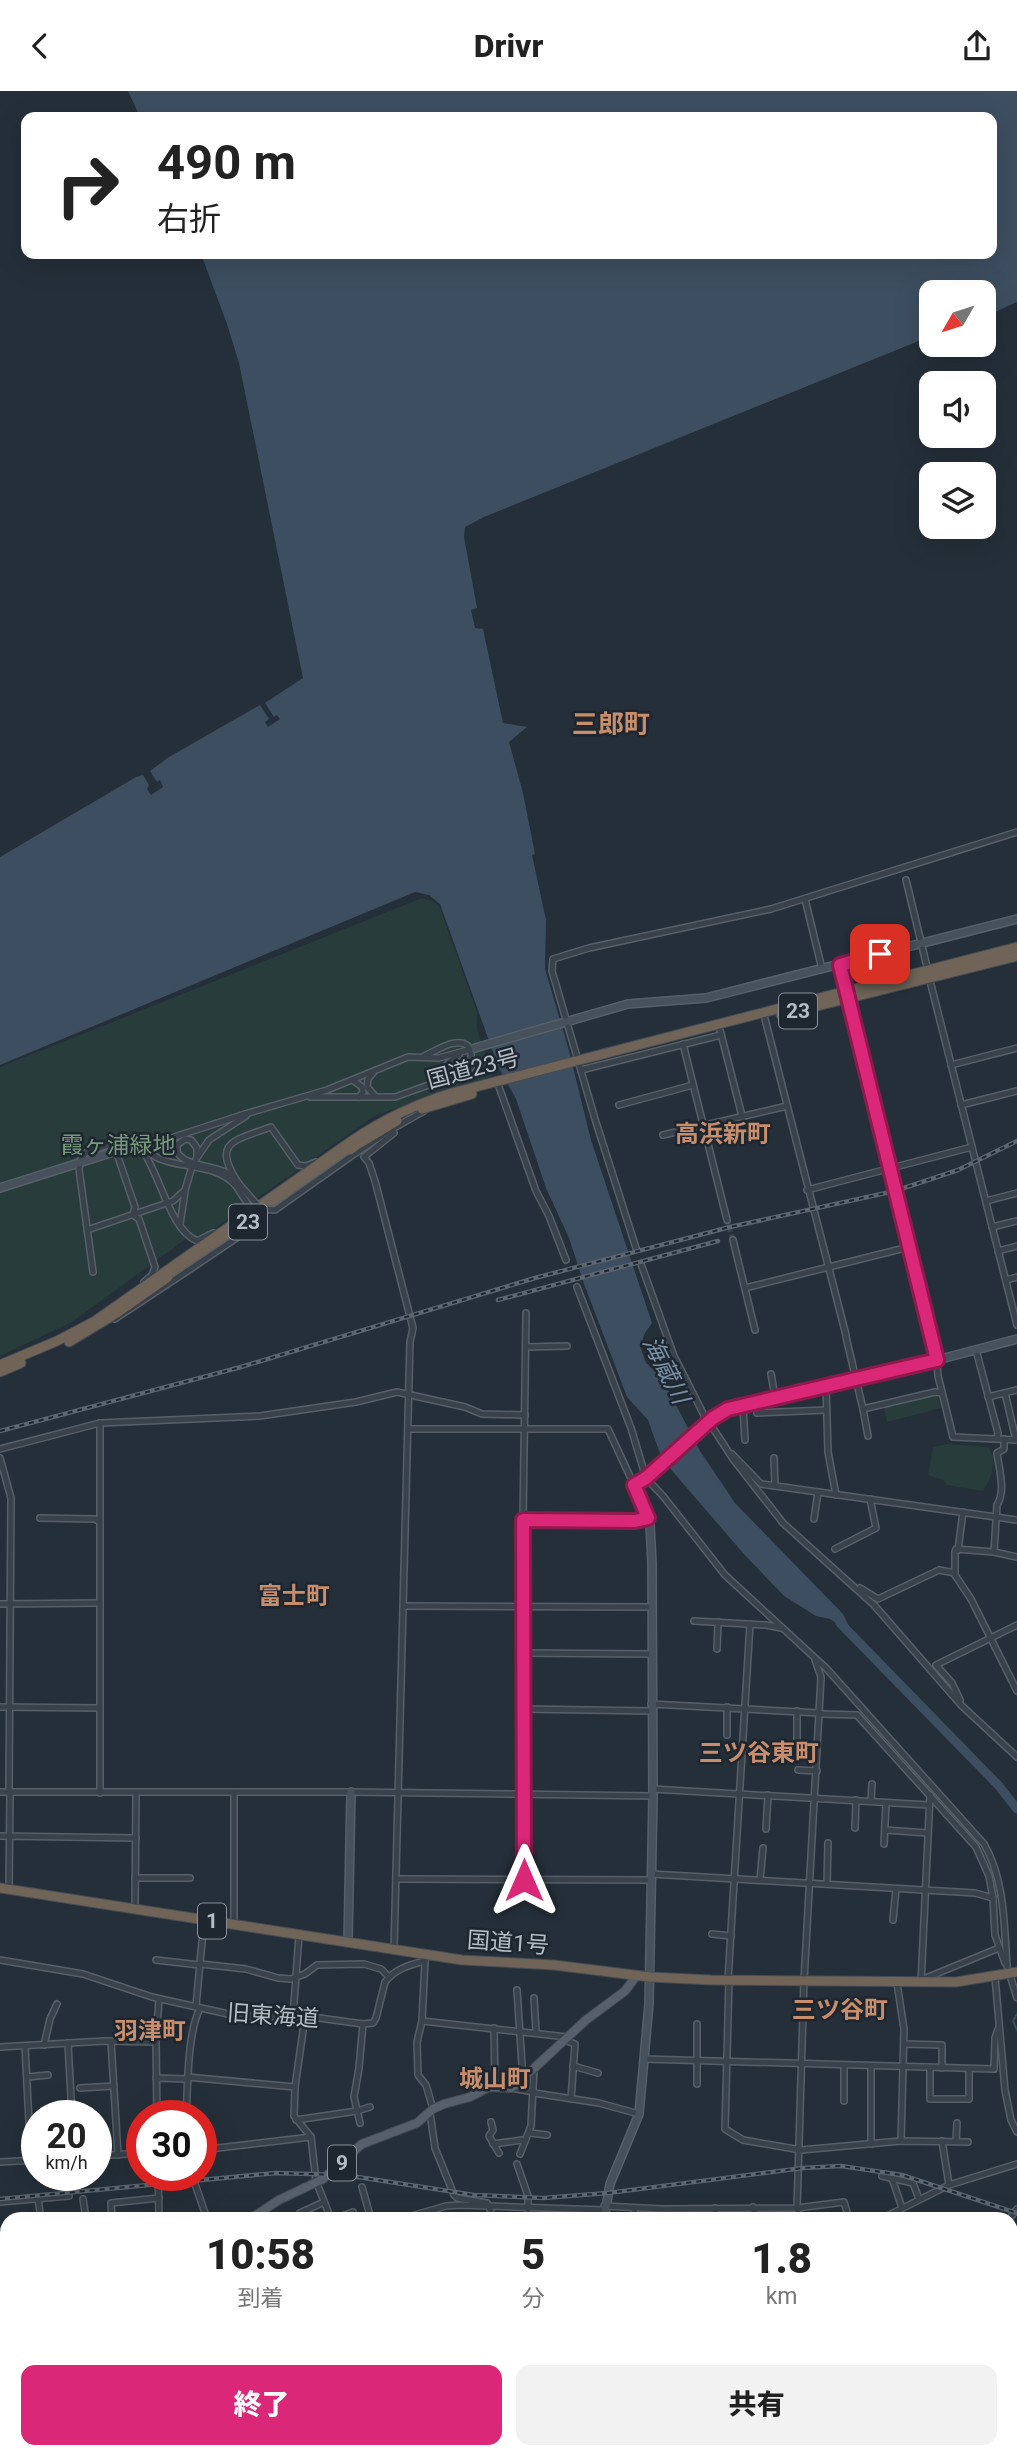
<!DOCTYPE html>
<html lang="ja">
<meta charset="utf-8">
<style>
:root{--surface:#fff;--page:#f2f2f2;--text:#222;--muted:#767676;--accent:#db2777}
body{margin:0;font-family:Roboto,"Noto Sans JP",sans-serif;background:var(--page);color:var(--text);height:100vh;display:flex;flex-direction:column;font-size:26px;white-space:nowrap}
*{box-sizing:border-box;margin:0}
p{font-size:23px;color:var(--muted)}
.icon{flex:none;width:38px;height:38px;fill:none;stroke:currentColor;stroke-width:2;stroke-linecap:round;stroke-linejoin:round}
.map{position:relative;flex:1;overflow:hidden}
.side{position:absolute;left:0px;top:2121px;width:1018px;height:247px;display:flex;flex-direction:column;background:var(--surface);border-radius:21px 21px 0 0;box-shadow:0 7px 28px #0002}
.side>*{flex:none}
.guide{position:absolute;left:21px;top:21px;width:976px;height:147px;border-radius:14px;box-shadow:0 7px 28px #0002;background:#fff;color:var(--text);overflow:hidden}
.needle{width:46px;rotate:231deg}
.tools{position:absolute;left:919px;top:189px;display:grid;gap:14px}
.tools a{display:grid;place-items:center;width:77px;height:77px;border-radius:14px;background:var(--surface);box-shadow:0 7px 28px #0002;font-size:35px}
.speed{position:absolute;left:21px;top:2009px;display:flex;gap:14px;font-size:35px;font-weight:700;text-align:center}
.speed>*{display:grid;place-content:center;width:91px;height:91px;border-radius:50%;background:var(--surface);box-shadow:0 7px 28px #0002;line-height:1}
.speed small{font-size:18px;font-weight:400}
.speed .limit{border:10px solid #d22;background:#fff;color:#111}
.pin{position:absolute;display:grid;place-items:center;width:60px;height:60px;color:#fff;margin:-30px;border-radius:14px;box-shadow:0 4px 10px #0006}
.me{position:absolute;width:77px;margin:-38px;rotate:0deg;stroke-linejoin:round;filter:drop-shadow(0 0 5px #0008)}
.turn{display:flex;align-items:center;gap:24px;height:147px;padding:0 21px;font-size:32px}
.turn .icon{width:91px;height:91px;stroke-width:2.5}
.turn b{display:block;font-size:49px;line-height:60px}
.eta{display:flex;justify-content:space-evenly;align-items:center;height:119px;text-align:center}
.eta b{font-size:42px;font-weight:800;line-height:49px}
.primary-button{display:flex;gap:14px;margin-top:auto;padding:14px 21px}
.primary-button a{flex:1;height:80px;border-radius:14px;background:var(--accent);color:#fff;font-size:28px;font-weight:800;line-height:80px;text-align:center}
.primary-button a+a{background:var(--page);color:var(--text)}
header{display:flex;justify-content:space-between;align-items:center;height:91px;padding:0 21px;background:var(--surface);font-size:32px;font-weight:800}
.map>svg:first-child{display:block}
</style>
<header><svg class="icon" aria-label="back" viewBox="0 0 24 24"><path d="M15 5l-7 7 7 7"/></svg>Drivr<svg class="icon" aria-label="share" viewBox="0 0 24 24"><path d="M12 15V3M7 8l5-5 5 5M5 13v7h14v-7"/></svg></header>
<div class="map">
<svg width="1017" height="2367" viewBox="0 0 1017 2367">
<rect width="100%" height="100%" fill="#252f39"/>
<g fill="#283c3b">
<polygon points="422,807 432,810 439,815 477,921 477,938 493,985 376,1024 209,1141 186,1148 72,1231 0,1265 0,976"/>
<polygon points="937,1304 941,1317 887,1331 884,1317"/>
<path d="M 948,1353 L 988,1356 C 998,1371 992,1386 983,1400 L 947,1394 L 943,1389 L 928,1384 L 933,1356 Z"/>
</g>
<polygon fill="#3d4e60" points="128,0 1017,0 1017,211 984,226 984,201 931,201 931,245 484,426 465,436 464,446 477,517 471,519 475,537 483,538 503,632 527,636 509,651 523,702 535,763 532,764 546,829 545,878 568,956 591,1049 652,1232 645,1242 640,1255 646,1272 661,1285 700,1360 735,1412 843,1523 854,1545 830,1528 816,1525 784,1505 743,1462 662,1368 648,1329 627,1306 584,1193 569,1147 546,1097 516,1008 498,975 440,813 429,804 415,801 0,974 0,766 136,686 143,684 149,694 147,698 151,704 163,696 160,689 157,691 150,680 169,666 260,614 269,628 265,631 268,636 280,628 277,624 274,626 265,612 303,587 239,272 227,233 201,163 992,163 992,26 140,26"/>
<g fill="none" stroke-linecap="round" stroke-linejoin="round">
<polyline stroke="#3d4e60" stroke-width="2" points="1017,1923 1013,1930 1017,1939"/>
<polyline stroke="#3d4e60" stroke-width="9" points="840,1532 999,1695 1017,1718"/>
<polyline stroke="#3a444e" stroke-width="5" stroke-dasharray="5 2.5" stroke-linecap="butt" points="727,1129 733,1149"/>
<defs>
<g id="street">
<polyline points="906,789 928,880"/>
<polyline points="805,808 822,878"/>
<polyline points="840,874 846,900"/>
<polyline points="929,886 1017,1234"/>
<polyline points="765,928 846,1244"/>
<polyline points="720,939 742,1025"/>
<polyline points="683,953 727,1129"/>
<path d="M 424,965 C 436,960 457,945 468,955"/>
<polyline points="951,974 1017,957"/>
<polyline points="581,979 721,944"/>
<polyline points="373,982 368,988 367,996 375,1005"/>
<polyline points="435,989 449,971 459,964"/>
<polyline points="354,990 362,996 363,1001 359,1006"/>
<polyline points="499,996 536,1100 549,1125 566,1169"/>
<polyline points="310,1006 395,1006 468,980 472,975 471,963"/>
<polyline points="619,1014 693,994"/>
<polyline points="961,1014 1017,1000"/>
<polyline points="392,1038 394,1042 364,1066 369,1072 375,1090 413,1237 410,1251 394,1858"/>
<polyline points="663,1044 787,1015"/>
<polyline points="126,1057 165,1049 245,1023 327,999 408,966 439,967 475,957"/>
<path d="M 142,1059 C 160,1082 169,1138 197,1150 L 213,1142"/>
<polyline points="116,1060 135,1116 133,1124 139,1128 155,1176 152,1184 144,1191"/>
<path d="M 197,1065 L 197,1057 L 191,1049 L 185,1048 L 177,1054 L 177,1061 C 186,1077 217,1073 233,1085"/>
<polyline points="350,1066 392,1038 424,1020"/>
<polyline points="196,1068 209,1049 246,1025"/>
<path d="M 239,1093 C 211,1051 233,1050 271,1036 L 298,1074 L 306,1075 L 316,1071"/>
<polyline points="807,1099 972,1056"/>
<polyline points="986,1110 1017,1102"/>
<polyline points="180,1133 185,1101"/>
<polyline points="992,1136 1017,1130"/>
<polyline points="87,1139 173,1110 185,1099 191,1079"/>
<polyline points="733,1149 755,1239"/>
<polyline points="636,1157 595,1028 552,880 553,868 589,857 771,818 1017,741"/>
<polyline points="998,1160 1017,1155"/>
<polyline points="641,1173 674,1265 708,1332"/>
<path d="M 93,1181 L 79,1078 L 81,1068 L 85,1062 L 128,1047 C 139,1053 148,1063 160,1068 C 185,1078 217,1073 236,1095"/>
<polyline points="1006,1189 1017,1186"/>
<path d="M 577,1196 L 631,1337 L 646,1387 L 663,1405 L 725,1484 L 826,1577 L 984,1753 C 1005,1789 1004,1835 1007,1875"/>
<polyline points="745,1197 909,1156"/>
<polyline points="115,1228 174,1189"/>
<polyline points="846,1246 863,1318 935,1301 942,1302"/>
<polyline points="526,1256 567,1255"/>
<polyline points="976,1259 998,1342 997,1348"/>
<polyline points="937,1269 938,1285 953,1346 1017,1349"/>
<polyline points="771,1283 775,1306"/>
<polyline points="826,1296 828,1361 836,1404"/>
<polyline points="1005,1302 1016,1349"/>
<polyline points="988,1306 1017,1299"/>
<polyline points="757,1311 757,1322 826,1319"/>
<polyline points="743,1315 745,1349"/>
<polyline points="863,1318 868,1345"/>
<polyline points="709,1331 733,1368 783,1432 874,1514 962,1615 1017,1666"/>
<polyline points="100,1332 100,1702"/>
<polyline points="409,1338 608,1338 634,1394"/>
<polyline points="0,1358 100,1332 260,1325 356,1311 397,1301 465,1316 482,1323 525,1324"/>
<polyline points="732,1363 761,1393 1017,1429"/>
<polyline points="0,1367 11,1407 9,1701"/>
<polyline points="774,1367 775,1395"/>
<polyline points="40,1427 95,1428 100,1431"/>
<polyline points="814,1428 818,1401"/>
<polyline points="523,1429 634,1430 648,1427"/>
<polyline points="835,1458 876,1437 870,1408"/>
<polyline points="958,1459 963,1421"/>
<path d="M 994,1461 L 997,1414 C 1006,1400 999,1378 997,1362 L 1004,1358 L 1004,1348"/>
<polyline points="1017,1466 994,1461 956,1458 955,1461 955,1484 971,1508 1017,1600"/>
<polyline points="860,1497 878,1508 939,1479 955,1482"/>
<polyline points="0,1513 100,1512"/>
<polyline points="404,1515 652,1516"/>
<polyline points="694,1530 766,1534 781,1537"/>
<polyline points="717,1558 718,1531"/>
<polyline points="524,1562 651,1563"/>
<polyline points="960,1609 952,1592 936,1574 1017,1534"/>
<polyline points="651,1613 820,1622"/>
<polyline points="0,1616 99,1617"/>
<polyline points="524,1618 651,1620"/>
<polyline points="820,1623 857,1624 976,1756 989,1785 993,1807 995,1844 1005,1872"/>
<polyline points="727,1644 727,1616"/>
<polyline points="797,1648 797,1620"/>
<polyline points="798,1679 817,1680"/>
<polyline points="652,1698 929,1714"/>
<polyline points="0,1701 351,1701 653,1705"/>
<polyline points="234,1702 234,1833"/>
<polyline points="524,1703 523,1429 526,1222"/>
<polyline points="871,1710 872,1693"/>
<polyline points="855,1737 856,1709"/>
<polyline points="766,1738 768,1704"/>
<polyline points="885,1739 927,1742"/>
<polyline points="0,1745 136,1747"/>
<polyline points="884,1753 886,1712"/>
<polyline points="651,1783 975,1802 993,1807"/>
<polyline points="135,1787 190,1787"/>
<polyline points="396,1788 651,1789"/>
<polyline points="524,1789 525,1703"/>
<polyline points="760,1789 763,1757"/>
<polyline points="827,1793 828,1752"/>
<polyline points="9,1799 10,1701"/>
<polyline points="135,1818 136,1702"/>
<polyline points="893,1829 896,1798"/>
<polyline points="712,1843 731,1845"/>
<path d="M 0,1869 L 83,1883 L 152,1906 L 237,1925 L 312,1926 L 363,1933 L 373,1932 L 376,1927 L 385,1891 C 395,1878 409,1874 425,1870 L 424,1863"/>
<polyline points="156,1869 200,1874"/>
<polyline points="425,1870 422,1930 417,1951 418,1984 426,1994 433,2018"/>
<polyline points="200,1873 246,1878 278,1887 291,1888 305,1883 317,1874 364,1873 381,1878 389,1886"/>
<polyline points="1009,1881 1017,1907"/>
<polyline points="995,1886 1005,1999 1011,2029 1017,2041"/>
<polyline points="728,1889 750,1533"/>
<polyline points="729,1889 725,2038 743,2049 801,2059 901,2050 968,2051"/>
<polyline points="921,1889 999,1857"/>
<polyline points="897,1892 904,1938 901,2050"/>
<polyline points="921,1892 930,1704"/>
<polyline points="517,1899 523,1988"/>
<polyline points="534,1907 536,1941"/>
<polyline points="196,1915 204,1829"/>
<polyline points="293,1926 299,1844"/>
<polyline points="305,1926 295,1996 294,2025 311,2046 316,2090 331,2128"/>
<polyline points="422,1930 567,1946"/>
<polyline points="494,1937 495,1996"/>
<polyline points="564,1949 575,1953 571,2008"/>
<polyline points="111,1950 118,2064"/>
<polyline points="68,1952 72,2025"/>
<polyline points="904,1953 942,1954 942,1977"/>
<polyline points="44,1954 50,1928 57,1913"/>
<polyline points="25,1955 31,2069"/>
<polyline points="0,1956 105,1950 156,1951"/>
<polyline points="644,1968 994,1978 995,1947 998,1938"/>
<polyline points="573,1975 598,1982"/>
<polyline points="871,1975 871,2053"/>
<polyline points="930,1977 930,2008 969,2008 969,1978"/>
<polyline points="27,1986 48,1984"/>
<polyline points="187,1986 295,1996"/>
<polyline points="156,1987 187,1988"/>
<polyline points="697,1993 697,1933"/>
<polyline points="80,1997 114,1995"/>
<polyline points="511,1997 534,2001"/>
<polyline points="534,2002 599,2012 639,2023"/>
<polyline points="844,2010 844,1975"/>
<polyline points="430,2022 435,2057 454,2104 457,2107 487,2112"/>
<polyline points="157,2025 156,1951 159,1908"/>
<path d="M 186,2025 C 188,1994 187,1944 200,1917"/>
<polyline points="296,2029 357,2020 370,2016"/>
<polyline points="491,2031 493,2039 489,2045 499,2062"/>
<polyline points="360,2032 354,2006 359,1977 363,1933"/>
<polyline points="530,2042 547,2044"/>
<polyline points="942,2050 949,2094"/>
<polyline points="956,2050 957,2032"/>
<polyline points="493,2053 522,2049 525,2050"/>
<polyline points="201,2059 311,2046"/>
<polyline points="520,2063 531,2035 534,1978"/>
<polyline points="96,2065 142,2062"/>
<polyline points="0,2071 37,2069"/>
<polyline points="517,2073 528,2105 528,2128"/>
<polyline points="158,2084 159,2128"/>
<polyline points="192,2084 207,2128"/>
<polyline points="882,2085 913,2092 919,2108"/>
<polyline points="892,2087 902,2117"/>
<polyline points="362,2096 371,2128"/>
<polyline points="38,2108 41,2128"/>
<polyline points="83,2108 86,2128"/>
<polyline points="0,2111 69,2105"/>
<polyline points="489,2115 493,2128"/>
<polyline points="604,2115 663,2118 797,2117 844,2111 849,2128"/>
<polyline points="753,2116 756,2128"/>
<polyline points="634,2117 635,2128"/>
<polyline points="715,2117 716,2128"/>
<polyline points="300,2122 324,2111"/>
<polyline points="112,2128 111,2112 159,2107"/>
<polyline points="335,2128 353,2121"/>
<polyline points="401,2128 446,2115 461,2114 604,2119"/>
<polyline points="800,2128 797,2117 804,1890 821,1586 815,1569"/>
<polyline points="881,2128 949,2094 1017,2073"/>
<polyline points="1009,2128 1017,2118"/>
<polyline points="0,2140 7,2184"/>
<polyline points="0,2237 7,2236"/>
<polyline points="1012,2292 1017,2289"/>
<polyline points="0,2351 7,2350"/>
<polyline points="118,2361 121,2367"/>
<polyline points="159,2361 160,2367"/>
<polyline points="215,2361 217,2367"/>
<polyline points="254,2361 254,2367"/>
<polyline points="307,2361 308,2367"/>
<polyline points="357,2361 358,2367"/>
<polyline points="403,2361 404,2367"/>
<polyline points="430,2361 431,2367"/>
<polyline points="531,2361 531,2364 548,2361"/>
<polyline points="574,2361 575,2367"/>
<polyline points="602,2361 603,2367"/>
<polyline points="714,2361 715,2367"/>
<polyline points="745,2361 745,2367"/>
<polyline points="848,2361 849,2367"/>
<polyline points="897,2361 899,2367"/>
<polyline points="957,2361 959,2367"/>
<polyline points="482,2364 505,2361"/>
<polyline points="128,2367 145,2361"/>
<polyline points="268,2367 296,2361"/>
<polyline points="474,2367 482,2365"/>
<polyline points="829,2367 840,2361"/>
</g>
<g id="secondary">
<polyline points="847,905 937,1269 1017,1248"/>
<polyline points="475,957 628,913 706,907 1017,828"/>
<polyline points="0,1097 126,1057"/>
<polyline points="348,1850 351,1701"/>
<polyline points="604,2128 610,2093 639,2023 649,1913 653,1705 652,1472 650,1434 634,1394 646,1387 713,1327 728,1318 937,1269"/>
<polyline points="637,2367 639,2361"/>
</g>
<g id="primary">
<polyline points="250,2128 279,2109 323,2088 362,2053 417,2032 433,2018 444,2013 470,2006 489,1996 511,1997 516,1994 586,1929 625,1900 637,1884"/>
<polyline points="57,2367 59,2361"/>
</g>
<g id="highway">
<polyline points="781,924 1017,865"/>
<polyline points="422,1018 472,1003"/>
<polyline points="69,1251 117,1222 357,1054 397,1030"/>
<path d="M 0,1274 L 57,1250 L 95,1230 L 353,1049 C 384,1028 416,1013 452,1002 L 1017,856"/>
<polyline points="0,1281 21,1272"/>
<polyline points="0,1797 462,1869 554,1874 650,1886 711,1889 956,1891 1017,1881"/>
</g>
</defs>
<use href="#street" stroke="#575f68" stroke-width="8"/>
<use href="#secondary" stroke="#575f68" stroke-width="10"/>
<use href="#primary" stroke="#424a53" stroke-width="10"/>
<use href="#highway" stroke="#444c55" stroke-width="11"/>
<use href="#street" stroke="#39414a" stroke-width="5"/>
<use href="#secondary" stroke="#47515c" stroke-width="7"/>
<use href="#primary" stroke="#57606a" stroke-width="8"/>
<use href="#highway" stroke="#6f6457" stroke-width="9"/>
<defs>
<g id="rail">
<polyline points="498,1209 718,1150"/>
<polyline points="0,1340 241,1276 535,1187 730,1136 895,1100 958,1079 1017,1050"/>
<polyline points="0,2108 276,2082 345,2084 474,2104 543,2107 608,2102 803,2077 841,2075 902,2084 1017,2122"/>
</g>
</defs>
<use href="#rail" stroke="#5b6670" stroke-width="4.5"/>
<use href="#rail" stroke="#1e262f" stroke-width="2" stroke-dasharray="5" stroke-linecap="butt"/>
<defs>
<g id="street-bridge">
<polyline points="239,1093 261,1118 275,1119 350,1066"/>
<polyline points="174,1189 244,1142 251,1134 251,1118 236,1095"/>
</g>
</defs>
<use href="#street-bridge" stroke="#575f68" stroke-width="8" stroke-linecap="butt"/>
<use href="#street-bridge" stroke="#39414a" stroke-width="5"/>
</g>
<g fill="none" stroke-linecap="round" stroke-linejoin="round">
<defs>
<polyline id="route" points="524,1789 523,1429 635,1430 648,1427 634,1394 646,1387 713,1327 728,1318 937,1269 840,874 880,863"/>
</defs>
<use href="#route" stroke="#8e194d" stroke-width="18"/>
<use href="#route" stroke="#db2777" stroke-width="12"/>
</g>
<g text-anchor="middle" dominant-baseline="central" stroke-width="5" stroke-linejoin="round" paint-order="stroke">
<g fill="#1e262f" stroke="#878f98" stroke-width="2">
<rect x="779" y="902.5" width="38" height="35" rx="5"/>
<rect x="229" y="1113.5" width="38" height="35" rx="5"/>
<rect x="198" y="1812.5" width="28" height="35" rx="5"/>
<rect x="328" y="2054.5" width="28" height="35" rx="5"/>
</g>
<g font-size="21" font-weight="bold" fill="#b4bcc5">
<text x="798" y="920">23</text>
<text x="248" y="1131">23</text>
<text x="212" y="1830">1</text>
<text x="342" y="2072">9</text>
</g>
<g font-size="23" fill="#b4bcc5" stroke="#1e262f">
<text transform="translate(473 978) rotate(-15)">国道23号</text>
<text transform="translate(508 1852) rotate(4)">国道1号</text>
<text transform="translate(273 1925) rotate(4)">旧東海道</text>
</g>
<g font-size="23" fill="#75997b" stroke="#1e262f">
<text x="118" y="1054">霞ヶ浦緑地</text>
</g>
<g font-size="24" font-weight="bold" fill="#c88e6c" stroke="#1e262f">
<text x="723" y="1043">高浜新町</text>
<text x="294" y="1505">富士町</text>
<text x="759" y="1662">三ツ谷東町</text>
<text x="840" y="1919">三ツ谷町</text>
<text x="150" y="1940">羽津町</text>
<text x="495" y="1988">城山町</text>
</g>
<g font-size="24" font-style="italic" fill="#788fa5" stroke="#1e262f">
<text transform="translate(666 1279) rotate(63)">海蔵川</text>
</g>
<g font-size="26" font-weight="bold" fill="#c88e6c" stroke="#1e262f">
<text x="611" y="633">三郎町</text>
</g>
</g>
</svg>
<div class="tools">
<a><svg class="needle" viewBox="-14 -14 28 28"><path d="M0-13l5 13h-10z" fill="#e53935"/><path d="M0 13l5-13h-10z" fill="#767676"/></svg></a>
<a><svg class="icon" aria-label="sound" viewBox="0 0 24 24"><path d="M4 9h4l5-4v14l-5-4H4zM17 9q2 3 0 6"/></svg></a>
<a><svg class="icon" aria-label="layers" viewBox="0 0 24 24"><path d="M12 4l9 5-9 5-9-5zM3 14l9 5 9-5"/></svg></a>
</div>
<div class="speed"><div>20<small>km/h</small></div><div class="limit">30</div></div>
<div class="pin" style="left:880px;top:863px;background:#d93025"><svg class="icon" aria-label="arrive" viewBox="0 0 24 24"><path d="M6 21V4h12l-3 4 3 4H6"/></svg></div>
<svg class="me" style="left:524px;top:1789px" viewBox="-20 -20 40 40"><path d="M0-17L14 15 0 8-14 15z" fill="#db2777" stroke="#fff" stroke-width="4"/></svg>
<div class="guide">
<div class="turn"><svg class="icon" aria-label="right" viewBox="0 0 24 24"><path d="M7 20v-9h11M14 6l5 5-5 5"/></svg><div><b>490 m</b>右折</div></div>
</div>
<section class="side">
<div class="eta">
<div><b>10:58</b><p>到着</p></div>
<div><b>5</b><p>分</p></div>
<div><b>1.8</b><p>km</p></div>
</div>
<div class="primary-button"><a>終了</a><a>共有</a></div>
</section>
</div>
